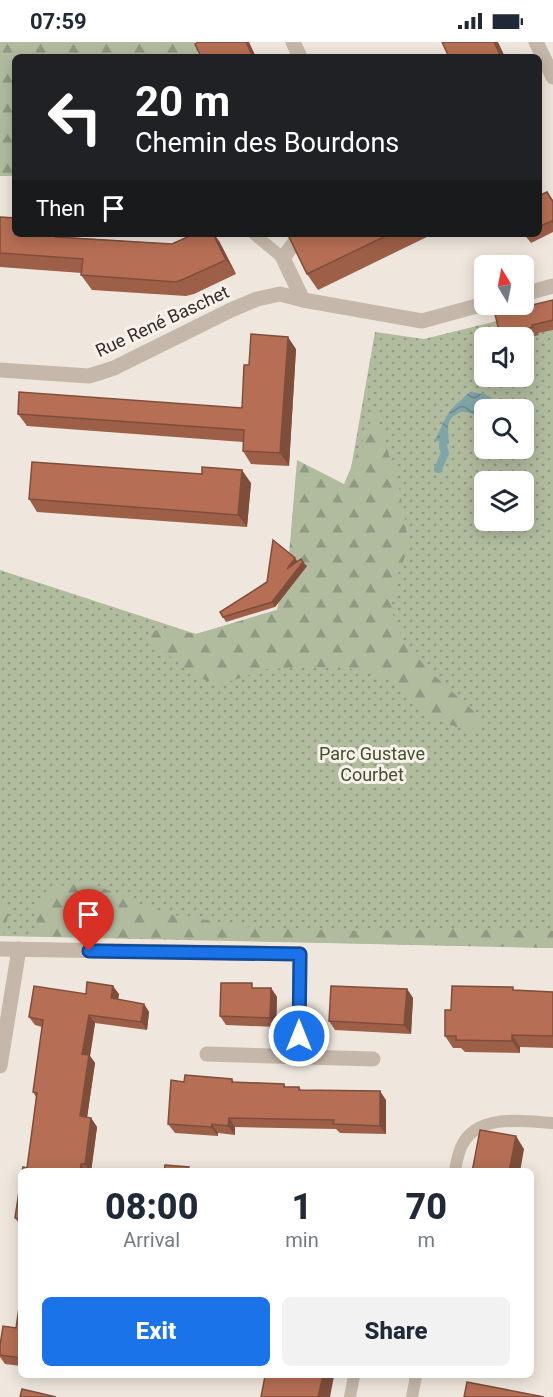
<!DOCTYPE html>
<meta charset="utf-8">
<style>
:root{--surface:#fff;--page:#f2f2f3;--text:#1f2937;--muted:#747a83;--accent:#1a73e8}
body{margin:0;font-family:Roboto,sans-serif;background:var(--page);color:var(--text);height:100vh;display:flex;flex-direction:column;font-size:22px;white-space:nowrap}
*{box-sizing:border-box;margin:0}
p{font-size:20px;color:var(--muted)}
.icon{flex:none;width:33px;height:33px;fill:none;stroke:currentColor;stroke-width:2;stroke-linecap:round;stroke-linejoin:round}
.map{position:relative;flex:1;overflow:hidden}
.side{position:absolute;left:18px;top:1126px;width:516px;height:210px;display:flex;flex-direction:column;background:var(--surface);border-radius:9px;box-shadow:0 3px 15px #0003}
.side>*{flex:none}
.guide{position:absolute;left:12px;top:12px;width:530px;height:183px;border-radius:9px;box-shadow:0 3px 15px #0003;background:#202124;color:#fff;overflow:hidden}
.needle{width:39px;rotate:350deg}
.controls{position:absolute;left:474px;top:213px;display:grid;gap:12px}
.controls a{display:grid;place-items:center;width:60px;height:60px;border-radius:9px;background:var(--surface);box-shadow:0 3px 15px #0003;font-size:30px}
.pin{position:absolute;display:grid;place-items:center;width:51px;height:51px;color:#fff;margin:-62px -26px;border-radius:50% 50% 50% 0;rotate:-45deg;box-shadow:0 0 6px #0007}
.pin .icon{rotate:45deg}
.me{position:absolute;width:66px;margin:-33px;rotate:0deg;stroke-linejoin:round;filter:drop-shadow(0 0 4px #0008)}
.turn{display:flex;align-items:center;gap:21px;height:126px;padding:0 24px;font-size:27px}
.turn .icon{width:78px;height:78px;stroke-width:2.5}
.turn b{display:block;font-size:42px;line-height:51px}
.then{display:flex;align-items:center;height:57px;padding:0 24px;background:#0003;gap:12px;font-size:22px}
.eta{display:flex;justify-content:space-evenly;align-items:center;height:102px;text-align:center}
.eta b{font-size:36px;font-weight:800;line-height:42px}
.action{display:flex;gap:12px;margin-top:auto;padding:12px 24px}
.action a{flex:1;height:69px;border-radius:9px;background:var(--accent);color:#fff;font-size:24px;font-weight:800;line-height:69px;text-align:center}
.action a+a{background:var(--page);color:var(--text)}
.status{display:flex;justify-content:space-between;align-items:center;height:42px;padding:0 30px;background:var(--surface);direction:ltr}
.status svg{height:16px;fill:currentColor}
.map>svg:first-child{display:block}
</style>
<div class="status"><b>07:59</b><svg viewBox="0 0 49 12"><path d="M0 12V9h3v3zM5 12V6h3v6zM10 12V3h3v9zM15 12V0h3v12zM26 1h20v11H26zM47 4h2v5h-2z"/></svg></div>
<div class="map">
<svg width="553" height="1355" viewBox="0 0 553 1355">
<defs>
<pattern id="grass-dots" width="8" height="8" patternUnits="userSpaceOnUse" patternTransform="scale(1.5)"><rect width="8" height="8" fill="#b1bc9f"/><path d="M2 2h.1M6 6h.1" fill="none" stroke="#919982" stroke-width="1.8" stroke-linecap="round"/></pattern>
<pattern id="forest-firs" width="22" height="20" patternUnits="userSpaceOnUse" patternTransform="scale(1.5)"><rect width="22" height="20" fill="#b1bc9f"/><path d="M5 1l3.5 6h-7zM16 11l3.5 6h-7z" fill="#919982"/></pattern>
<pattern id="water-waves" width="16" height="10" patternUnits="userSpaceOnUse" patternTransform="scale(1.5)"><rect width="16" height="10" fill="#80a5a8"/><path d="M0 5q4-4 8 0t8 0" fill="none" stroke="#6a8789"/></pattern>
</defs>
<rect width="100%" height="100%" fill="#efe7dd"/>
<path fill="url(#grass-dots)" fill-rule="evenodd" d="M 553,265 L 553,906 L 0,894 L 0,528 L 196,592 L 277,568 L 341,483 L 375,290 L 424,297 ZM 484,296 L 524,296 L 524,334 L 484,334 ZM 484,368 L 524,368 L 524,406 L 484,406 ZM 484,440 L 524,440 L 524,478 L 484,478 Z"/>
<g fill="url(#forest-firs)">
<polygon points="0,0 195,0 199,15 15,15 15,134 0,134"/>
<polygon points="375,370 398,440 406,483 407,511 399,528 392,559 393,573 402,596 428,628 478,673 481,682 478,689 471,690 425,674 394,638 347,626 313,625 267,627 222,642 198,636 152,600 150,593 153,589 165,587 196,592 277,568 289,513 297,418 344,442"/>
<polygon points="85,840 116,851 160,871 260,886 369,889 450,887 553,889 553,906 36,894 37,867 50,851 68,841"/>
<polygon points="0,855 10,865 3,894 0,894"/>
</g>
<path fill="url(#water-waves)" d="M 473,350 C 486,353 493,352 495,367 L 484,368 L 484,376 C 478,375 472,371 466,370 C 462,369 460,370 457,372 C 444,378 449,391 449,402 L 435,398 C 444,381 445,371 461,358 C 466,354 466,351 473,350 Z"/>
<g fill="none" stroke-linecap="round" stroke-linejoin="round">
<polyline stroke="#80a5a8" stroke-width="8" points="438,427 445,411 443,405 444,393"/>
<g stroke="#c5b8ab" stroke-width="12">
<polyline points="254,192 283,216"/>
<path d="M 455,1130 C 456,1123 457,1117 459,1111 C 471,1070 521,1079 553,1081"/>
<polyline points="350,1355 354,1334"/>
<polyline points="412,1355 416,1334"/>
</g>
<g stroke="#c5b8ab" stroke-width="15">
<polyline points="293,0 300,15"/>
<polyline points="536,0 553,35"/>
<polyline points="295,200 283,216 303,258"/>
<polyline points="524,252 553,244"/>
<polyline points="0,328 89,334 114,326 231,268 257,257 280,252 303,258 422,279 484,262"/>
<polyline points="0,907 300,912 299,1014"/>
<polyline points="207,1012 373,1017"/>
<polyline points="0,1024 19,907"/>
</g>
</g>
<g fill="#9d5f48">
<polygon points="547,150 553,158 553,190 531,201 524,192 538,192 538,154"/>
<polygon points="0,175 15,192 65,192 66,195 172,202 219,199 236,232 194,252 186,254 92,248 81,233 82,231 0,225"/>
<polygon points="291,192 433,192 318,248 307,232"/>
<polygon points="553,258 553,288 538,291 539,293 524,297 524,296 501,296 500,293"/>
<polygon points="296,307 289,424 251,422 243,409 243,400 27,384 18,372 242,366 249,323"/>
<polygon points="251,441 247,485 37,470 29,457"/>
<polygon points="298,520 307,524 275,565 226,580 223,575"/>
<polygon points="256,946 271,946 277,955 276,985 226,983 220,974"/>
<polygon points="407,947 413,956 411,992 335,988 329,979"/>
<polygon points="515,948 553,950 553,1006 520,1005 520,1011 465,1010 461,1006 453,1006 445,994 451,968"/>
<polygon points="86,952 119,952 118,958 144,962 149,970 147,988 95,981 90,1014 95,1021 87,1075 91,1076 97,1085 91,1130 22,1130 27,1126 36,1055 33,1050 42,985 35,983 29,975"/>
<polygon points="232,1037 234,1040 284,1042 286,1045 299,1045 301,1048 386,1058 386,1092 340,1091 336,1087 235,1085 235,1093 218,1091 218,1094 175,1091 168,1082 184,1040"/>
<polygon points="21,1136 21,1184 15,1176"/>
<polygon points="21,1252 21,1324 5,1322 0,1315 0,1303 16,1286"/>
</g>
<g fill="#7f4e3b">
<polygon points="246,0 249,0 256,15 253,15"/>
<polygon points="494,0 498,0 505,15 501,15"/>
<polygon points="55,192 65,192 66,194 65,209 55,195"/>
<polygon points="213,192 214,192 219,199 236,232 226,218"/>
<polygon points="288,295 296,307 289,424 280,411"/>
<polygon points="242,428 251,441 247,485 238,473"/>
<polygon points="295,516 299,521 287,527"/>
<polygon points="303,520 307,524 275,565 272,560"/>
<polygon points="113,944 119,952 117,965 111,956"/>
<polygon points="271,946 277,955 276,985 270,976"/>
<polygon points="407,947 413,956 411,992 404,983"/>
<polygon points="144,962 149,970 147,988 141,980"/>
<polygon points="89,973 95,981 90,1014 95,1021 86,1083 80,1074 82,1012"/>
<polygon points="512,993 520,1005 520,1011 512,999"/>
<polygon points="380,1049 386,1058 386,1092 380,1084"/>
<polygon points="91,1076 97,1085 91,1130 90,1130 85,1122"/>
<polygon points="229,1076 235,1085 235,1093 228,1084"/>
<polygon points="212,1082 218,1091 218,1094 211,1085"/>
<polygon points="516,1094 524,1107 520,1130 509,1130"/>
<polygon points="81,1122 86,1130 80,1130"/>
<polygon points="323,1334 334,1334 330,1355 318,1355"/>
</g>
<g fill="#b66f54" stroke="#7f4e3b" stroke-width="1.5">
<polygon points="198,0 246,0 253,15 201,15 195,2"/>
<polygon points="442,0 494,0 501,15 449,15"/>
<polygon points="547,150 553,160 553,181 552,179 538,185 538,154"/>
<polygon points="0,175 15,176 15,192 55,192 55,195 172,202 194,192 213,192 226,218 184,237 176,240 81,233 83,217 0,211"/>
<polygon points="291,192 390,192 307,232 289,195"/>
<polygon points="553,258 553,278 532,283 533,285 500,293 495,272"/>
<polygon points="251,292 288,295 280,411 243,409 244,388 18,372 19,350 242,366 244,323 249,323"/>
<polygon points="32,420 202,432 202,425 242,428 238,473 29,457"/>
<polygon points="273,498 295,516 287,527 301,517 303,520 272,560 223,575 220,570 267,540"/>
<polygon points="87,940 113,944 111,956 144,962 141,980 89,973 82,1012 89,1013 80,1074 91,1076 85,1122 81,1122 80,1130 22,1130 23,1125 27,1126 37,1051 33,1050 43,978 29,975 34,944 86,952"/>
<polygon points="221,941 252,941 252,946 271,946 270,976 220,974"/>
<polygon points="331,944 407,947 404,983 329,979"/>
<polygon points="452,944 513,945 513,948 553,950 553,994 512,993 512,999 456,998 456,994 445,994 445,968 451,968"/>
<polygon points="185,1033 232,1037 232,1040 284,1042 284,1045 299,1045 299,1048 380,1049 380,1084 333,1082 334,1078 229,1076 228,1084 212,1082 211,1085 168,1082 171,1038 184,1040"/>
<polygon points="480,1088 516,1094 509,1130 472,1130"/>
<polygon points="165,1123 189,1125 188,1130 164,1130"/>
<polygon points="21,1136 21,1177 15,1176"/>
<polygon points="21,1252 21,1316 0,1313 0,1303 3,1284 16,1286"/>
<polygon points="265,1334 323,1334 318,1355 261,1355"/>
<polygon points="467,1340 544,1355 464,1355"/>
<polygon points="22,1347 56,1355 20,1355"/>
</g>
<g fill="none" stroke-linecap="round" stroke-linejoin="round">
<defs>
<polyline id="route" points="89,909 300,912 299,994"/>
</defs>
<use href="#route" stroke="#114b97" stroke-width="15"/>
<use href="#route" stroke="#1a73e8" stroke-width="10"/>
</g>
<g text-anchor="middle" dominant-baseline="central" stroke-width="6" stroke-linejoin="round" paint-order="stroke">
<g font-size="18" fill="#342d29" stroke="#f7f1e9">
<text transform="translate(162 279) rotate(-25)">Rue René Baschet</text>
</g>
<g font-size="18" fill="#424f30" stroke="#f7f1e9">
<text x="372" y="711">Parc Gustave<tspan x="372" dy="21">Courbet</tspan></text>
</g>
</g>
</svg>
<div class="controls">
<a><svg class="needle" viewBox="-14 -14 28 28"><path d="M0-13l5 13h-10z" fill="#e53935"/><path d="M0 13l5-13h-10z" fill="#747a83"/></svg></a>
<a><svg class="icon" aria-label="sound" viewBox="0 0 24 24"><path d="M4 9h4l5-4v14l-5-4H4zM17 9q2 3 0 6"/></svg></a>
<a><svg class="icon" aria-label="search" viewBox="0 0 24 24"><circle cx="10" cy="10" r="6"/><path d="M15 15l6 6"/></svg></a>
<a><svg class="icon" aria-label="layers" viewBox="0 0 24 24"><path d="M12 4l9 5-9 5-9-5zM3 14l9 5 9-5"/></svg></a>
</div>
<div class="pin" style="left:89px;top:909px;background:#d93025"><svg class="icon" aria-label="arrive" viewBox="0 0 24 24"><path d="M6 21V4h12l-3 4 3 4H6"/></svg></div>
<svg class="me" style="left:299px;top:994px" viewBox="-20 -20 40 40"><circle r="17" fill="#1a73e8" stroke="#fff" stroke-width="3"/><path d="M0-11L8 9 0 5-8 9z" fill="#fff"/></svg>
<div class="guide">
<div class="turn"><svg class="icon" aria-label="left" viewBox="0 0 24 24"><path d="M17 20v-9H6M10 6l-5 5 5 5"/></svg><div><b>20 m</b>Chemin des Bourdons</div></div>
<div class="then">Then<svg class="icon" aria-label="arrive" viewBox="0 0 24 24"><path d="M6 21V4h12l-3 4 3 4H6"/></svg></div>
</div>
<section class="side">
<div class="eta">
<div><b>08:00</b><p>Arrival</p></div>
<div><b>1</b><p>min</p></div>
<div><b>70</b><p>m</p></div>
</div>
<div class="action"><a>Exit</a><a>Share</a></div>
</section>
</div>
